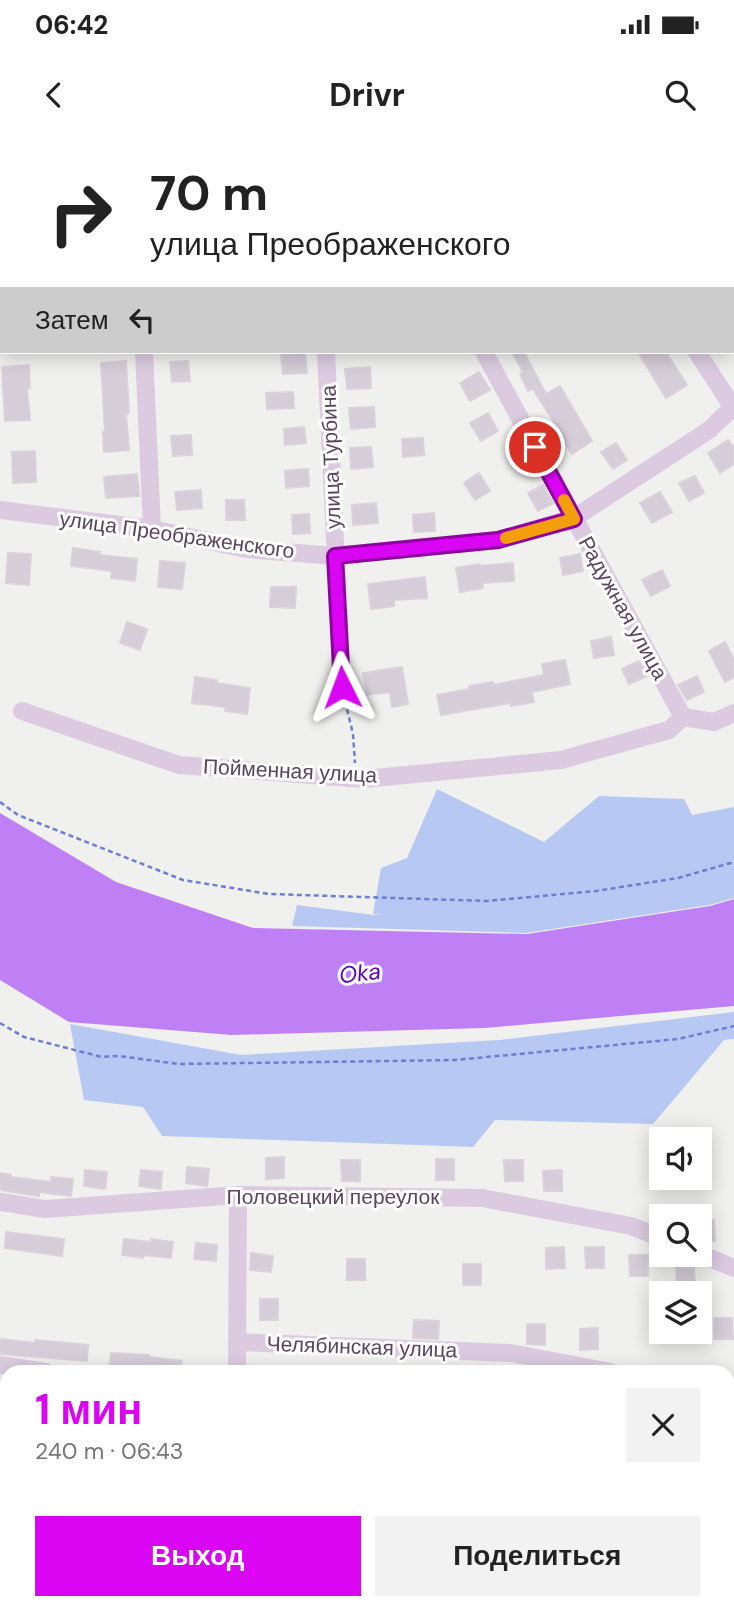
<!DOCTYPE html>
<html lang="ru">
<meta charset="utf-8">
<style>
:root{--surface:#fff;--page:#f2f2f2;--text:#222;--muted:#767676;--accent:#da06f3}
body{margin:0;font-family:"DM Sans",sans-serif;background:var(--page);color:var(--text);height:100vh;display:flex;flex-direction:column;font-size:26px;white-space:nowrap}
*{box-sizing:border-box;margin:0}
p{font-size:23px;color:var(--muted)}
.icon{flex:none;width:38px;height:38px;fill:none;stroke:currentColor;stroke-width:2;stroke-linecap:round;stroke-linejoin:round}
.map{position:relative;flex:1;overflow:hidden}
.details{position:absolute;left:0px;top:1225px;width:735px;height:245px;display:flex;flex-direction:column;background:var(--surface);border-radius:21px 21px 0 0;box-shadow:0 4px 18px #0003}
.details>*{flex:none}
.top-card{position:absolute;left:0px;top:0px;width:735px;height:214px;box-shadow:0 4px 18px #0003;background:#fff;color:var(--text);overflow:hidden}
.tools{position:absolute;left:649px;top:987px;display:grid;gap:14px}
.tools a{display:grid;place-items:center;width:63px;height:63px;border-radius:0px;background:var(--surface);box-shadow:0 4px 18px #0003;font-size:35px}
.pin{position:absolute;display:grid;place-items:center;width:60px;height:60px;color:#fff;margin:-30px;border:4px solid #fff;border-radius:50%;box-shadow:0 2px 7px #0007}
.me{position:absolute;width:77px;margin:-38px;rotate:357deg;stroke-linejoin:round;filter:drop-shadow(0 0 5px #0008)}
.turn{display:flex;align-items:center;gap:24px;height:147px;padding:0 35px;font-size:32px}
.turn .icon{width:91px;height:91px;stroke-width:2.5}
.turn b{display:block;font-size:49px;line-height:60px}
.then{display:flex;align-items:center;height:66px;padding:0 35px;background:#0003;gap:14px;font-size:26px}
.round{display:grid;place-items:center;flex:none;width:74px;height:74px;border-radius:0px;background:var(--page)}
.overview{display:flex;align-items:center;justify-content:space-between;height:119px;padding:0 35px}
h1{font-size:42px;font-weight:700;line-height:52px;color:var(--accent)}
.action{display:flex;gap:14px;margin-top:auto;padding:14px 35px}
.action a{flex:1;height:80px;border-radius:0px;background:var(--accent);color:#fff;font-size:28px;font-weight:700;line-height:80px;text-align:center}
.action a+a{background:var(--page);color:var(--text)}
.status{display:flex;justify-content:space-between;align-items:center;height:49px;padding:0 35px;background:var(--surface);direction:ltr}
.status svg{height:19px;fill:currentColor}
header{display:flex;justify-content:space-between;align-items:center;height:91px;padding:0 35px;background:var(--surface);font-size:32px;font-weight:700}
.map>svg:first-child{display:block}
</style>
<div class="status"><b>06:42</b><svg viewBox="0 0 49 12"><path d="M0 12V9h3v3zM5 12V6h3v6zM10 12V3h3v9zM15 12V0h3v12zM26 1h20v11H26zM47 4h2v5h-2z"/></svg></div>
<header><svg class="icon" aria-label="back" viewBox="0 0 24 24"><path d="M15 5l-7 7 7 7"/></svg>Drivr<svg class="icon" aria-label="search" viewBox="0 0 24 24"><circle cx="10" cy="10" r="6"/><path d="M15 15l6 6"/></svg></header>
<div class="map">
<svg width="734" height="1470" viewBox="0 0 734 1470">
<rect width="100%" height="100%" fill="#f0f1ee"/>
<g fill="#b7c8f3">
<polygon points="437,649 544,702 599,656 684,659 692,675 734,667 734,758 709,765 526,793 292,786 297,765 374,775 384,775 373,774 381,728 407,718"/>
<polygon points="734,872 734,899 724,900 653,984 495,980 473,1007 162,996 143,967 84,960 70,884 241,915 499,900"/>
</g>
<polygon fill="#bf80f5" points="0,673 116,742 253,788 527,794 710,766 734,759 734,866 484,888 232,895 69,882 0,840"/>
<g fill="#d5cdd7" stroke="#dad1da" stroke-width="2">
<polygon points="512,212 524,212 546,254 560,246 592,301 572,314 559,294 561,293 533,249 528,251 520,234 523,232"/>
<polygon points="638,212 666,212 687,245 666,258"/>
<polygon points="305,213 307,233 283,234 281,214"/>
<polygon points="126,221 129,273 126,274 129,310 104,312 103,292 105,292 101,223"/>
<polygon points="188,221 190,241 172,242 170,222"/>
<polygon points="29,225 30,248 27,248 30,280 5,281 2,227"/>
<polygon points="370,227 371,248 347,249 345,229"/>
<polygon points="479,232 490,250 470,261 460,243"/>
<polygon points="293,252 294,268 267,269 266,253"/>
<polygon points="374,267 375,287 351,289 349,268"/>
<polygon points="488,273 498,291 481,301 470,283"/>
<polygon points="304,287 306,303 285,305 284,289"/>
<polygon points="191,295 192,315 173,316 171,296"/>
<polygon points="423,298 424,315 403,317 402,299"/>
<polygon points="728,300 734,308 734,324 720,333 708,313"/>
<polygon points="616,303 627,320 613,329 601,312"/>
<polygon points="371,307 373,327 351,329 350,308"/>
<polygon points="35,311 36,342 13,343 12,312"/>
<polygon points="308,329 309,346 286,348 285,331"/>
<polygon points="479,333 490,351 475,360 464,343"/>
<polygon points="137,334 139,356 106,358 104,337"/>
<polygon points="695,336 704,353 689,361 679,343"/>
<polygon points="543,345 553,363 538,371 528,353"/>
<polygon points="201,350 202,368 177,370 175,352"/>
<polygon points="660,352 672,372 652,383 640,363"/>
<polygon points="226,360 244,360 245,380 226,380"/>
<polygon points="376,363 378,383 353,385 352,365"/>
<polygon points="434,373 435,391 414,392 413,375"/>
<polygon points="309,374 310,393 293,394 292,375"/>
<polygon points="73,408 100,412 99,415 137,419 135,441 111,438 112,431 71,426"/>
<polygon points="8,413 31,414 29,445 6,443"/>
<polygon points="580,414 583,431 563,435 560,418"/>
<polygon points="160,421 185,423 182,449 158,447"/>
<polygon points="513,423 514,441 482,443 483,448 460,452 456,428 479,424 480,426"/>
<polygon points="662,430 670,446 651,456 642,440"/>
<polygon points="425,437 427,458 394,460 394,466 371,469 368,444"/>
<polygon points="271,447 296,447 295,468 270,467"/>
<polygon points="127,482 147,489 140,510 120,503"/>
<polygon points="611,497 614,515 594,518 591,501"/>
<polygon points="725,502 734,520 734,537 725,542 709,511"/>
<polygon points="565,520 570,544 532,552 534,562 511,566 510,563 441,575 437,555 470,549 469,546 493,542 493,545 544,535 542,524"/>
<polygon points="639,521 648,536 629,544 622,529"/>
<polygon points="402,527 408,564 392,567 390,552 367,555 363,533"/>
<polygon points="697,536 704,552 687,560 678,545"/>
<polygon points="195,537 217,540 216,543 250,548 247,574 225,571 226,567 192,563"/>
<polygon points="284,1017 284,1038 266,1039 266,1018"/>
<rect x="436" y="1019" width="18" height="21"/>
<polygon points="341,1020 360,1020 360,1041 342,1041"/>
<polygon points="504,1020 523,1020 523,1041 505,1041"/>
<polygon points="187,1027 209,1029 207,1046 186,1043"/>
<polygon points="85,1030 107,1032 105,1049 84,1046"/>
<polygon points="141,1030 162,1032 161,1049 139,1046"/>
<polygon points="562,1030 562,1051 544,1051 543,1031"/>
<polygon points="0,1033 11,1035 11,1037 51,1042 51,1037 73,1039 71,1056 39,1052 39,1056 0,1050"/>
<polygon points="700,1080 714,1080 715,1101 700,1101"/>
<polygon points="6,1092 64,1099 62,1116 5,1108"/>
<polygon points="124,1099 151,1102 151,1099 173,1102 171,1118 144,1115 143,1118 122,1115"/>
<polygon points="196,1103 217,1105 216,1121 194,1119"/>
<polygon points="564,1107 565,1128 546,1129 546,1108"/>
<polygon points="585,1107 604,1107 604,1128 586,1128"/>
<polygon points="251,1113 273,1116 271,1132 250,1130"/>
<polygon points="629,1115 648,1115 648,1136 630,1136"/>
<rect x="347" y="1119" width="18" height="21"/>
<rect x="463" y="1124" width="18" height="21"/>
<polygon points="676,1128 694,1128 695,1149 677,1149"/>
<rect x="260" y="1159" width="18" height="21"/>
<polygon points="714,1178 732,1178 733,1199 714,1199"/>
<polygon points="414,1180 439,1181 438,1199 413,1198"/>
<polygon points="527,1184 545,1184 545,1205 527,1204"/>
<polygon points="598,1188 598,1209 580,1210 580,1189"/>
<polygon points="0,1199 35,1203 35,1200 88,1205 87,1221 0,1214"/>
<polygon points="111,1213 149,1215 149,1217 182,1221 181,1232 149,1232 123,1229 122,1232 109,1232"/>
</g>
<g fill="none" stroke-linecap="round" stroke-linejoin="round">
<g stroke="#6c7dd5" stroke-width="2.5" stroke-dasharray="5 3.5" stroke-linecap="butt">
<polyline points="345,561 353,594 355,623"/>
<polyline points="0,662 18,675 183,740 269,754 487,761 596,751 678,738 734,722"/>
<polyline points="0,883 24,897 102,917 119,916 179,924 455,920 678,899 734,886"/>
</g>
<g stroke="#dccbe0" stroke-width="18">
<polyline points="135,0 136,2"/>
<polyline points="317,0 317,2"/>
<polyline points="379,0 380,2"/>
<polyline points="591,0 591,2"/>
<polyline points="144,212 152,389"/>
<polyline points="326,212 342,547"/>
<polyline points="484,212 574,378 683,577"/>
<polyline points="697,212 734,269"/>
<polyline points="0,370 152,389 246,409 335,416 498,400 574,378 709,290 734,266"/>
<polyline points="22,571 179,625 364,639 561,620 669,590 683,577"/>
<polyline points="683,577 714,582 734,573"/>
<polyline points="0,1062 45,1069 238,1055 482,1058 631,1086 662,1098"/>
<polyline points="700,1114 734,1128"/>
<polyline points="237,1202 511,1213 611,1232"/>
<polyline points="0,1225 46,1232"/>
<polyline points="237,1232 238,1055"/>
<polyline points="728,1294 734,1290"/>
<polyline points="0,1393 7,1390"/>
<polyline points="348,1470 364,1463"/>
</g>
</g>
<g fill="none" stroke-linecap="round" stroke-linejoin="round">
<defs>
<polyline id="route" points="342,547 335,416 498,400 574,379 535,307"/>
</defs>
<use href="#route" stroke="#8e049e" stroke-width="18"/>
<use href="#route" stroke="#da06f3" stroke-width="12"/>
<polyline stroke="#f59e0b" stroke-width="12" points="506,398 574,379 564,360"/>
</g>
<g text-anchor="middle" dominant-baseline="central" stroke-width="6" stroke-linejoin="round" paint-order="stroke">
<g font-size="21" fill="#59445e" stroke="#fff">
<text transform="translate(331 317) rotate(-92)">улица Турбина</text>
<text transform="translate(177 395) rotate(8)">улица Преображенского</text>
<text transform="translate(623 468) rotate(61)">Радужная улица</text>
<text transform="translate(290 631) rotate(3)">Пойменная улица</text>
<text x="333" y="1057">Половецкий переулок</text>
<text transform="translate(362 1207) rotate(2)">Челябинская улица</text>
</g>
<g font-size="23" font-style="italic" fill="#6200b5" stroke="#fff">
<text transform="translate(360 833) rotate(-6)">Oka</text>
</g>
</g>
</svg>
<div class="tools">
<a><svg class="icon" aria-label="sound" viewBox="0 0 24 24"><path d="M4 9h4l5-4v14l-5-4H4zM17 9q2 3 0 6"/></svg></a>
<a><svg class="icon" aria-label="search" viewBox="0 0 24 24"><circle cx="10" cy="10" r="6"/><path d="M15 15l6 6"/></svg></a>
<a><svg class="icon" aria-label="layers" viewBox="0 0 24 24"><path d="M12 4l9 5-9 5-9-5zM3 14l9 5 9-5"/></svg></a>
</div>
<div class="pin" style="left:535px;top:307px;background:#d93025"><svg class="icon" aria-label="arrive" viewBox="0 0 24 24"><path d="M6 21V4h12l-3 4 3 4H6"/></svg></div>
<svg class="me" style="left:342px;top:547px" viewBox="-20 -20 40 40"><path d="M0-17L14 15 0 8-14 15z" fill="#da06f3" stroke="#fff" stroke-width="4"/></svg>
<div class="top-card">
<div class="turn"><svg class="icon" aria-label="right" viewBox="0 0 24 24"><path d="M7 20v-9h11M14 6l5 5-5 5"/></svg><div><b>70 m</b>улица Преображенского</div></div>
<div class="then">Затем<svg class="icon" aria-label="left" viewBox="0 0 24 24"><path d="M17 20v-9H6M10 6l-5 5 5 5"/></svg></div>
</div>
<section class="details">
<div class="overview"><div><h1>1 мин</h1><p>240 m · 06:43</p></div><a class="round"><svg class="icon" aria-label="close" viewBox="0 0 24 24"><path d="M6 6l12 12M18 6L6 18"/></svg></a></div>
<div class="action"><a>Выход</a><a>Поделиться</a></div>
</section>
</div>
